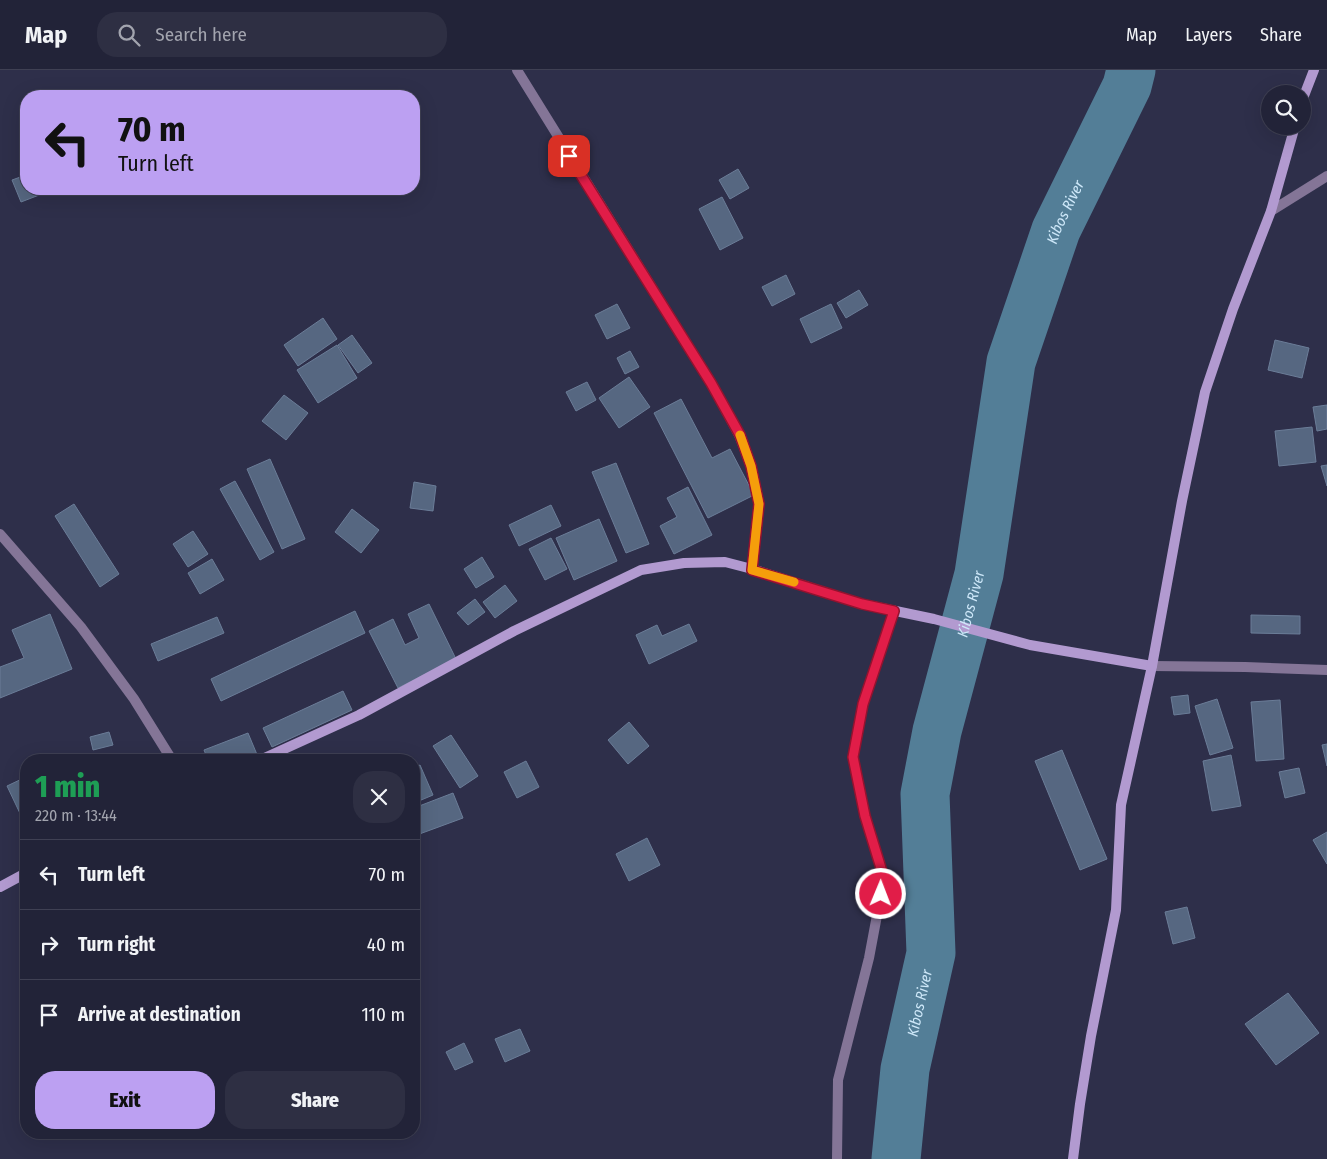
<!DOCTYPE html>
<meta charset="utf-8">
<style>
:root{--surface:#222338;--page:#2e2f43;--text:#f1f3f6;--muted:#a2a4ae;--line:#3f4053;--accent:#bca0f2}
body{margin:0;font-family:"Fira Sans Condensed",sans-serif;background:var(--page);color:var(--text);height:100vh;display:flex;flex-direction:column;font-size:19px;white-space:nowrap}
*{box-sizing:border-box;margin:0}
p{font-size:16px;color:var(--muted)}
.icon{flex:none;width:28px;height:28px;fill:none;stroke:currentColor;stroke-width:2;stroke-linecap:round;stroke-linejoin:round}
.map{position:relative;flex:1;overflow:hidden}
.drawer{position:absolute;left:20px;top:684px;width:400px;height:385px;display:flex;flex-direction:column;background:var(--surface);border-radius:20px;box-shadow:0 5px 20px #0002,0 0 0 1px var(--line)}
.drawer>*{flex:none}
.top-card{position:absolute;left:20px;top:20px;width:400px;height:105px;border-radius:20px;box-shadow:0 5px 20px #0002,0 0 0 1px var(--line);background:#bca0f2;color:#111;overflow:hidden}
.tools{position:absolute;left:1261px;top:15px;display:grid;gap:10px}
.tools a{display:grid;place-items:center;width:50px;height:50px;border-radius:50%;background:var(--surface);box-shadow:0 5px 20px #0002,0 0 0 1px var(--line);font-size:25px}
.pin{position:absolute;display:grid;place-items:center;width:42px;height:42px;color:#fff;margin:-21px;border-radius:10px;box-shadow:0 2px 8px #0006}
.me{position:absolute;width:55px;margin:-28px;rotate:1deg;stroke-linejoin:round;filter:drop-shadow(0 0 4px #0008)}
.turn{display:flex;align-items:center;gap:18px;height:105px;padding:0 15px;font-size:22px}
.turn .icon{width:65px;height:65px;stroke-width:2.5}
.turn b{display:block;font-size:35px;line-height:42px}
.round{display:grid;place-items:center;flex:none;width:52px;height:52px;border-radius:20px;background:var(--page)}
.summary{display:flex;align-items:center;justify-content:space-between;height:85px;padding:0 15px}
h1{font-size:30px;font-weight:800;line-height:38px;color:#1e9e55}
.cta{display:flex;gap:10px;margin-top:auto;padding:10px 15px}
.cta a{flex:1;height:58px;border-radius:20px;background:var(--accent);color:#111;font-size:20px;font-weight:800;line-height:58px;text-align:center}
.cta a+a{background:var(--page);color:var(--text)}
ul{padding:0;list-style:none}
li{display:flex;align-items:center;gap:15px;height:70px;padding:0 15px;border-top:1px solid var(--line)}
li div{flex:1}
li b{display:block;font-size:19px}
li em{font-style:normal}
header{display:flex;align-items:center;gap:30px;box-sizing:border-box;height:70px;padding:0 25px;background:var(--surface);border-bottom:1px solid var(--line)}
header strong{font-size:24px}
nav{display:flex;gap:28px;margin-inline-start:auto;font-size:18px}
.search{width:350px;height:45px;background:var(--page);display:flex;align-items:center;gap:12px;box-sizing:border-box;padding:0 18px;border-radius:20px;color:var(--muted);font-size:19px}
.map>svg:first-child{display:block}
</style>
<header>
<strong>Map</strong>
<div class="search"><svg class="icon" aria-label="search" viewBox="0 0 24 24"><circle cx="10" cy="10" r="6"/><path d="M15 15l6 6"/></svg>Search here</div>
<nav><a>Map</a><a>Layers</a><a>Share</a></nav>
</header>
<div class="map">
<svg width="1327" height="1089" viewBox="0 0 1327 1089">
<rect width="100%" height="100%" fill="#2e2f4a"/>
<g fill="none" stroke-linecap="round" stroke-linejoin="round">
<path stroke="#537e97" stroke-width="49" id="s1" d="M 896,1089 L 905,999 L 931,883 L 925,724 L 937,661 L 979,504 L 1011,292 L 1056,160 L 1127,16 L 1131,0"/>
</g>
<g fill="#566781" stroke="#6b7d98">
<polygon points="738,99 749,118 730,129 719,110"/>
<polygon points="26,105 26,119 46,119 47,122 21,132 12,110"/>
<polygon points="722,127 743,168 720,180 699,139"/>
<polygon points="786,205 795,224 772,236 762,217"/>
<polygon points="859,220 868,235 846,248 837,233"/>
<polygon points="617,234 630,258 607,269 595,245"/>
<polygon points="831,234 842,258 811,273 800,249"/>
<polygon points="323,248 337,269 298,296 284,275"/>
<polygon points="352,265 372,293 358,303 338,275"/>
<polygon points="1275,270 1309,278 1302,308 1268,300"/>
<polygon points="337,275 357,308 318,333 297,300"/>
<polygon points="630,281 639,297 625,304 617,288"/>
<polygon points="629,307 650,337 619,358 599,328"/>
<polygon points="587,312 596,330 576,341 566,322"/>
<polygon points="284,325 308,343 286,370 262,351"/>
<polygon points="681,329 712,388 730,379 754,425 708,448 654,343"/>
<polygon points="1327,335 1327,359 1317,361 1313,337"/>
<polygon points="1312,357 1316,392 1279,396 1275,361"/>
<polygon points="270,389 305,469 282,479 247,399"/>
<polygon points="616,393 649,474 626,483 592,402"/>
<polygon points="1327,395 1327,416 1321,396"/>
<polygon points="235,411 274,482 260,490 220,419"/>
<polygon points="414,412 436,416 433,441 410,438"/>
<polygon points="688,417 712,465 674,484 660,456 677,447 667,428"/>
<polygon points="74,434 119,504 100,517 55,446"/>
<polygon points="551,435 561,456 519,476 509,455"/>
<polygon points="352,439 379,460 361,483 335,462"/>
<polygon points="599,449 617,491 574,510 556,468"/>
<polygon points="193,461 208,484 188,497 173,474"/>
<polygon points="551,468 567,499 545,510 529,479"/>
<polygon points="482,487 494,507 476,518 464,499"/>
<polygon points="212,489 224,510 200,524 188,503"/>
<polygon points="505,515 517,531 495,548 483,532"/>
<polygon points="475,529 485,542 468,555 457,543"/>
<polygon points="429,534 456,589 398,618 369,561 393,549 405,575 419,568 408,544"/>
<polygon points="355,541 365,563 221,631 211,609"/>
<polygon points="50,544 72,599 0,628 0,597 24,588 12,560"/>
<polygon points="1251,545 1300,546 1300,564 1251,563"/>
<polygon points="217,547 224,563 158,591 151,574"/>
<polygon points="689,554 697,571 649,594 636,565 657,555 662,566"/>
<polygon points="343,621 352,640 272,677 263,658"/>
<polygon points="1188,625 1190,643 1174,645 1171,627"/>
<polygon points="1217,629 1233,678 1210,685 1195,636"/>
<polygon points="1280,630 1284,689 1256,691 1251,632"/>
<polygon points="629,652 649,676 628,694 608,670"/>
<polygon points="109,662 113,675 93,680 90,667"/>
<polygon points="248,663 258,687 250,690 208,690 204,680"/>
<polygon points="451,665 478,706 460,718 433,676"/>
<polygon points="1327,674 1327,696 1322,675"/>
<polygon points="1062,680 1107,789 1080,800 1035,691"/>
<polygon points="1231,685 1241,736 1212,741 1203,691"/>
<polygon points="526,691 539,717 517,728 504,702"/>
<polygon points="420,695 433,725 414,733 414,698"/>
<polygon points="1299,698 1305,723 1285,728 1279,702"/>
<polygon points="26,707 26,756 7,716"/>
<polygon points="453,723 463,748 414,766 414,738"/>
<polygon points="1327,762 1327,794 1313,770"/>
<polygon points="647,768 660,795 629,811 616,784"/>
<polygon points="1187,837 1195,868 1173,874 1165,842"/>
<polygon points="1288,923 1319,963 1276,995 1245,954"/>
<polygon points="520,959 530,981 505,992 495,969"/>
<polygon points="464,973 473,992 455,1000 446,982"/>
</g>
<g fill="none" stroke-linecap="round" stroke-linejoin="round">
<g stroke="#847597" stroke-width="10">
<polyline points="517,0 711,313 739,365 751,396 759,434 752,499"/>
<polyline points="1271,141 1327,106"/>
<polyline points="0,464 81,557 134,629 172,690"/>
<polyline points="1152,596 1245,597 1327,600"/>
<polyline points="837,1089 838,1010 869,888 884,808 865,746 853,687 863,634 894,541"/>
</g>
<g stroke="#b29ad0" stroke-width="10">
<polyline points="1302,31 1314,0"/>
<polyline points="260,690 359,645 514,561 641,500 684,493 725,492 752,499 862,534 934,549 1030,575 1152,596"/>
<polyline points="0,817 26,803"/>
<polyline points="1073,1089 1080,1034 1091,966 1116,840 1121,735 1152,596 1182,431 1205,322 1233,239 1271,141 1295,56"/>
</g>
</g>
<g fill="none" stroke-linecap="round" stroke-linejoin="round">
<defs>
<polyline id="route" points="569,86 711,313 740,365 751,396 759,434 752,500 862,534 894,541 863,634 853,687 865,746 884,808 881,824"/>
</defs>
<use href="#route" stroke="#92132f" stroke-width="12"/>
<use href="#route" stroke="#e11d48" stroke-width="9"/>
<polyline stroke="#f59e0b" stroke-width="9" points="740,365 751,396 759,434 752,500 794,512"/>
</g>
<g text-anchor="middle" dominant-baseline="central" stroke-width="4" stroke-linejoin="round" paint-order="stroke">
<g font-size="15" font-style="italic" fill="#cee8f9" stroke="#181925">
<text stroke="none"><textPath href="#s1" startOffset="969">Kibos River</textPath></text>
<text stroke="none"><textPath href="#s1" startOffset="564">Kibos River</textPath></text>
<text stroke="none"><textPath href="#s1" startOffset="158">Kibos River</textPath></text>
</g>
</g>
</svg>
<div class="tools">
<a><svg class="icon" aria-label="search" viewBox="0 0 24 24"><circle cx="10" cy="10" r="6"/><path d="M15 15l6 6"/></svg></a>
</div>
<div class="pin" style="left:569px;top:86px;background:#d93025"><svg class="icon" aria-label="arrive" viewBox="0 0 24 24"><path d="M6 21V4h12l-3 4 3 4H6"/></svg></div>
<svg class="me" style="left:881px;top:824px" viewBox="-20 -20 40 40"><circle r="17" fill="#e11d48" stroke="#fff" stroke-width="3"/><path d="M0-11L8 9 0 5-8 9z" fill="#fff"/></svg>
<div class="top-card">
<div class="turn"><svg class="icon" aria-label="left" viewBox="0 0 24 24"><path d="M17 20v-9H6M10 6l-5 5 5 5"/></svg><div><b>70 m</b>Turn left</div></div>
</div>
<section class="drawer">
<div class="summary"><div><h1>1 min</h1><p>220 m · 13:44</p></div><a class="round"><svg class="icon" aria-label="close" viewBox="0 0 24 24"><path d="M6 6l12 12M18 6L6 18"/></svg></a></div>
<ul>
<li><svg class="icon" aria-label="left" viewBox="0 0 24 24"><path d="M17 20v-9H6M10 6l-5 5 5 5"/></svg><div><b>Turn left</b></div><em>70 m</em></li>
<li><svg class="icon" aria-label="right" viewBox="0 0 24 24"><path d="M7 20v-9h11M14 6l5 5-5 5"/></svg><div><b>Turn right</b></div><em>40 m</em></li>
<li><svg class="icon" aria-label="arrive" viewBox="0 0 24 24"><path d="M6 21V4h12l-3 4 3 4H6"/></svg><div><b>Arrive at destination</b></div><em>110 m</em></li>
</ul>
<div class="cta"><a>Exit</a><a>Share</a></div>
</section>
</div>
